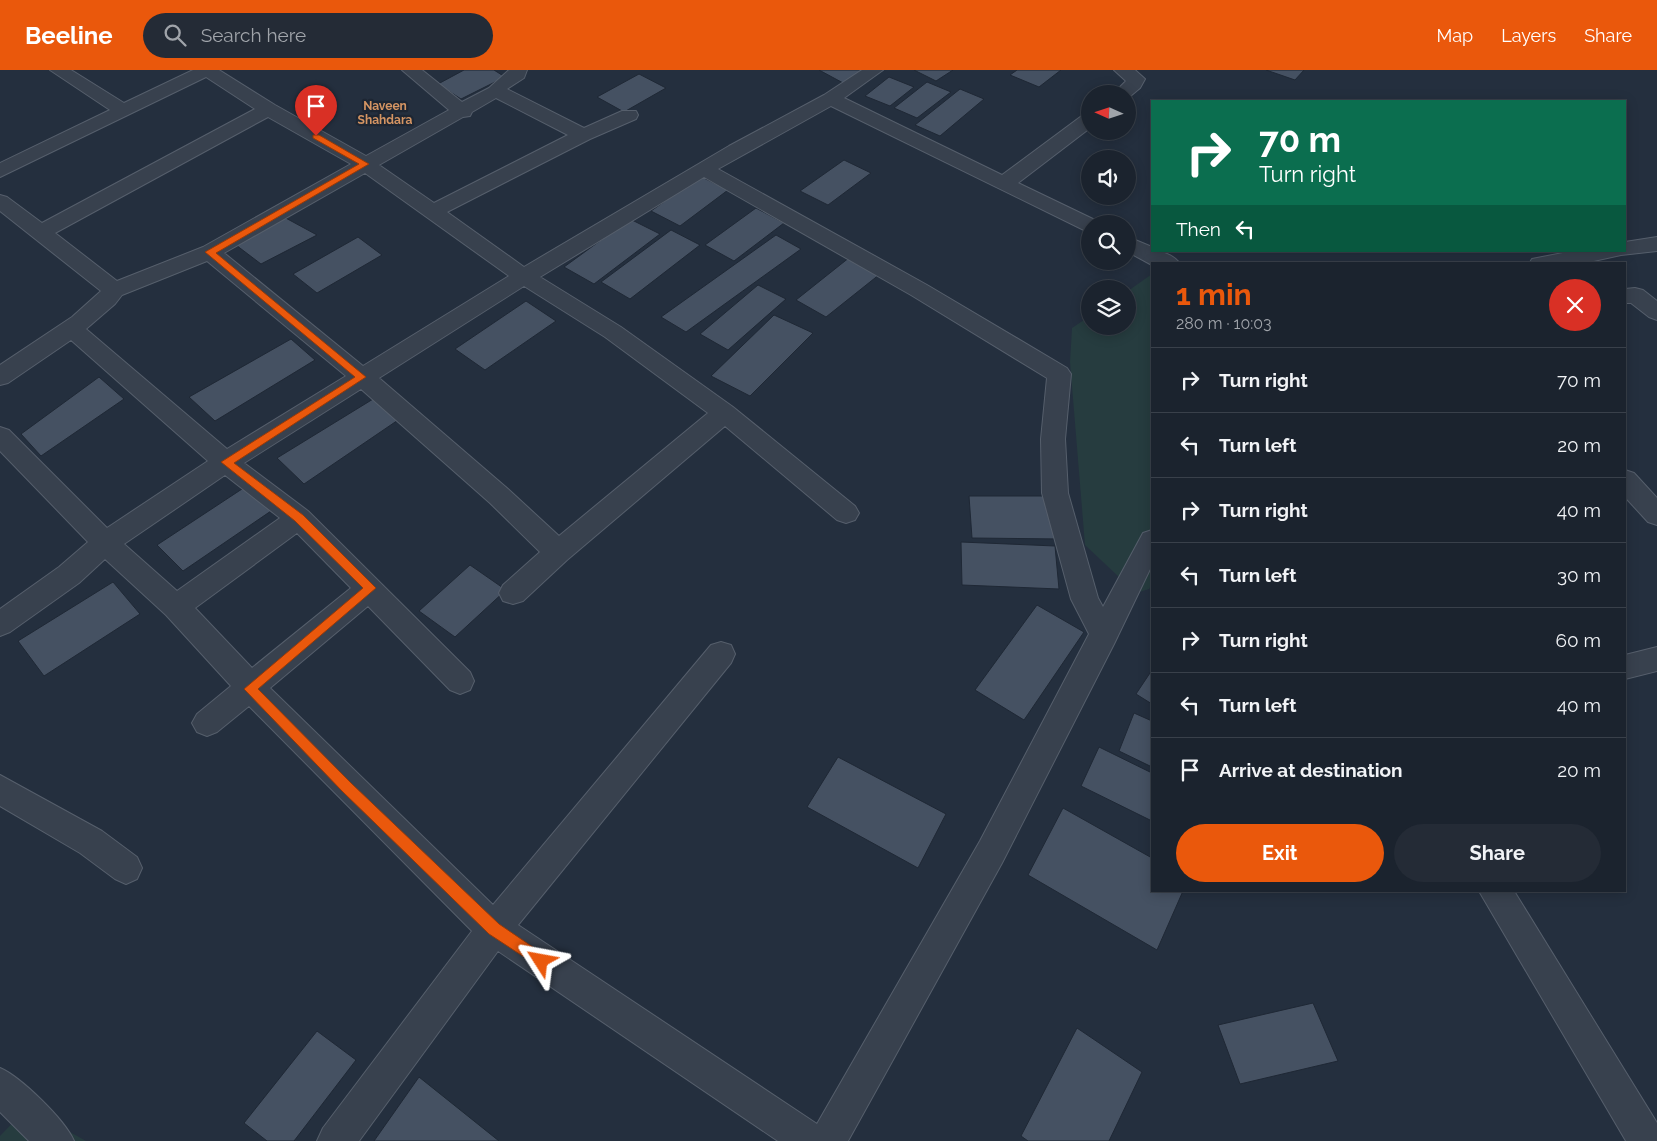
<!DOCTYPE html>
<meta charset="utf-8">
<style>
:root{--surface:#1b232e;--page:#242b36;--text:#f1f3f6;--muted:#a0a4aa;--line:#39404a;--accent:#ea580c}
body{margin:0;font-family:Raleway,sans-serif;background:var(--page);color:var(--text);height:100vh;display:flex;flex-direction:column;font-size:19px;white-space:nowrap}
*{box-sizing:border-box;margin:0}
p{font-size:16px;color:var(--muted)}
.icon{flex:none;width:28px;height:28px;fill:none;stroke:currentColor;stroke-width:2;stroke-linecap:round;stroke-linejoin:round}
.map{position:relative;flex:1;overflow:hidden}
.side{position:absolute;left:1151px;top:192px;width:475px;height:630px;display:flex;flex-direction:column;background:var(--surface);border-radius:0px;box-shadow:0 2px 12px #0003,0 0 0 1px var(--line)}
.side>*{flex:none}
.hud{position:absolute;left:1151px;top:30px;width:475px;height:152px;border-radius:0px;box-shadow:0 2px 12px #0003,0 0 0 1px var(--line);background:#0b6e4f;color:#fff;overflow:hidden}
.needle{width:32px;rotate:273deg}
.buttons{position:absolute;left:1081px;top:15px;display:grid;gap:10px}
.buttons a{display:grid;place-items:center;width:55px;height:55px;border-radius:50%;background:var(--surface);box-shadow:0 2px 12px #0003,0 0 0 1px var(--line);font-size:25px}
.pin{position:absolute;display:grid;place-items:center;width:42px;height:42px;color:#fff;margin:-51px -21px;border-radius:50% 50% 50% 0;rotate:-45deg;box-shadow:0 0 5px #0007}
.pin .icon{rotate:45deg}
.me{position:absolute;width:55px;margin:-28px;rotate:304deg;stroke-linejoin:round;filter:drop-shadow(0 0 4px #0008)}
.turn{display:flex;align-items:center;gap:18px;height:105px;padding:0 25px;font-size:22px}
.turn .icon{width:65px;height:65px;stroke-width:2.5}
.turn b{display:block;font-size:35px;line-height:42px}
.then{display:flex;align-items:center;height:48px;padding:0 25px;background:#0003;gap:10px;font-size:19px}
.round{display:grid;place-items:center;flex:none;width:52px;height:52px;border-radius:26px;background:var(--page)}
.overview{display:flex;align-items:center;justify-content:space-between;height:85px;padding:0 25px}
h1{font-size:30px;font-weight:700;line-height:38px;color:var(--accent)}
.action{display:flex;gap:10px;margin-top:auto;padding:10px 25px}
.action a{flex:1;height:58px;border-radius:30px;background:var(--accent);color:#fff;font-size:20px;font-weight:700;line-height:58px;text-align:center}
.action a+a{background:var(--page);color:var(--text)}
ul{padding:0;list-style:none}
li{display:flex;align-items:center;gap:15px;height:65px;padding:0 25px;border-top:1px solid var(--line)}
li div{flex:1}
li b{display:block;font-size:19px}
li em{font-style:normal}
header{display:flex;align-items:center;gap:30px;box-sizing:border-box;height:70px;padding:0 25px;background:var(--accent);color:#fff}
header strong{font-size:24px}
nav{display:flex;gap:28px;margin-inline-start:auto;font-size:18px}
.search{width:350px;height:45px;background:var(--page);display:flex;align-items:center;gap:12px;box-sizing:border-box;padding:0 18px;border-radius:28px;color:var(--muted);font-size:19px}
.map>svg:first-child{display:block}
</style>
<header>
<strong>Beeline</strong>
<div class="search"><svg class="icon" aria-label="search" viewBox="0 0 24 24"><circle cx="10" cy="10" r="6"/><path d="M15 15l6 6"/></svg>Search here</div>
<nav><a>Map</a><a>Layers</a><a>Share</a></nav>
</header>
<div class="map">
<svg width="1657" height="1071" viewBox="0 0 1657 1071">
<rect width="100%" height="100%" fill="#242f3e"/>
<g fill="#263c3f">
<polygon points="1152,204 1152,514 1149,519 1136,523 1085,475 1070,292 1072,258 1090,246 1090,256 1128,256 1128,221"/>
<polygon points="27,1038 86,1071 0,1071 0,1066"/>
</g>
<g fill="#455162" stroke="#1f2835">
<polygon points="464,0 494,0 505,7 461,29 438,14"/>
<polygon points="819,0 866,0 845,14"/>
<polygon points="914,0 953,0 936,11"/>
<polygon points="1017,0 1061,0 1039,17 1010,5"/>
<polygon points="1266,0 1304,0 1295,10"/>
<polygon points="639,4 666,18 624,42 597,27"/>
<polygon points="889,7 914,17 890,36 865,26"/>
<polygon points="927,12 951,22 917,48 894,38"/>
<polygon points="960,19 984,29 940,66 915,55"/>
<polygon points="844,90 871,103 828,135 800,121"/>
<polygon points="700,106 728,120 680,156 651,141"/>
<polygon points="756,138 784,153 734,191 705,175"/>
<polygon points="282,146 317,165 261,194 232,172"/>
<polygon points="630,149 660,164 594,214 564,197"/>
<polygon points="671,160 700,175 630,229 601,212"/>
<polygon points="776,165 801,179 686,262 661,247"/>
<polygon points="358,167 382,185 317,223 293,204"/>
<polygon points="850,187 880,204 826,247 796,230"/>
<polygon points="758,215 786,229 728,280 700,264"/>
<polygon points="526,231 556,251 485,300 455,279"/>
<polygon points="774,245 813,263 750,326 711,306"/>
<polygon points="291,269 315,290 215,351 189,327"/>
<polygon points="99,307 124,329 41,386 21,364"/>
<polygon points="378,326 404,346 304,414 277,388"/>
<polygon points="245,417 271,441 183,501 157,475"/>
<polygon points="969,426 1055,426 1061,469 972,468"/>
<polygon points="961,472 1055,476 1059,519 962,515"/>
<polygon points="470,495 506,520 455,567 419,541"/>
<polygon points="113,512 140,544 44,606 18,571"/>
<polygon points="1037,535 1084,562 1024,650 975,620"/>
<polygon points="1152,600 1152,634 1136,624"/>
<polygon points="1134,643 1152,651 1152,697 1119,681"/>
<polygon points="1099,677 1152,703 1152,751 1081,716"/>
<polygon points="838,687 946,744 918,798 807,737"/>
<polygon points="1063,738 1152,788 1152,821 1183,821 1157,880 1028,805"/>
<polygon points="1313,933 1338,991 1240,1014 1218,955"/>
<polygon points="1077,958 1142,1002 1109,1071 1028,1071 1021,1066"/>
<polygon points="317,961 356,990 294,1071 267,1071 244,1053"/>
<polygon points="419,1007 499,1071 374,1071"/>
</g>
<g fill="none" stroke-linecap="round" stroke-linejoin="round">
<defs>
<g id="street">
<path d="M 50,0 L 71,0 L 124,33 L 193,0 L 219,0 L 275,35 L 366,86 L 449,40 L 402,0 L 422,0 L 462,32 L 489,18 L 509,0 L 527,0 L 524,8 L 507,19 L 584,58 L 622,41 L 636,41 L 638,45 L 636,49 L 590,69 L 447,142 L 524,197 L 729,76 L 824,25 L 862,0 L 883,0 L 844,28 L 1002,105 L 1083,45 L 1090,43 L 1090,58 L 1018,113 L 1097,151 L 1099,154 L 1090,154 L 1090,163 L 831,36 L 718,99 L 927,215 L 1067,298 L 1071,304 L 1065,369 L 1068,423 L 1098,528 L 1103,537 L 1143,463 L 1152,460 L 1152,495 L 1114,574 L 1002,793 L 848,1071 L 778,1071 L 498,881 L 359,1071 L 317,1071 L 323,1058 L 472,861 L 249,636 L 217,662 L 207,666 L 197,662 L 192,653 L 197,644 L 231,616 L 166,545 L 105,489 L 79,513 L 10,562 L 0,566 L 0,539 L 59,497 L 88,472 L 0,381 L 0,357 L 9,360 L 107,458 L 208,391 L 71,270 L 8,313 L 0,315 L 0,295 L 72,247 L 101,221 L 0,141 L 0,125 L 7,127 L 42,153 L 255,39 L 206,7 L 0,107 L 0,93 L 110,40 ZM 496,28 L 568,65 L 434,133 L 379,95 L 463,47 L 470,46 L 472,42 ZM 268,47 L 351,94 L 203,177 L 117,211 L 55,163 ZM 365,103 L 509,206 L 363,296 L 224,183 ZM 704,107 L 911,225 L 1047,308 L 1041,369 L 1042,423 L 1071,529 L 1089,564 L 980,771 L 817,1054 L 518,855 L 731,593 L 735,584 L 731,575 L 721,572 L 711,575 L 493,835 L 270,618 L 368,536 L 450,620 L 460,624 L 470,620 L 474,611 L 470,602 L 308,441 L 244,393 L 361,319 L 490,433 L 540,482 L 503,515 L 499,523 L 503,531 L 513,534 L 523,531 L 567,490 L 725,356 L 837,450 L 846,453 L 855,450 L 859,443 L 855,436 L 733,337 L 621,257 L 540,207 ZM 207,191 L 346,306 L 227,379 L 86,259 L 115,234 L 122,225 ZM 524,216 L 605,267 L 708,343 L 559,466 L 508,419 L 379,308 ZM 225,405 L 280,448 L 177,521 L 124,474 ZM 297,463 L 351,518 L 252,598 L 195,538 Z"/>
<polygon points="1114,0 1135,0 1145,9 1140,18 1128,28 1128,24 1113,24 1126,11"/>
<path d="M 1128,167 L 1152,177 L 1152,181 C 1162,181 1174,185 1180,194 L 1152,195 L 1128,182 Z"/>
<polygon points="1657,167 1657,181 1621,185 1580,194 1529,194 1532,189 1573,181 1625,181 1625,172"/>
<polygon points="1635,218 1643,220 1657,231 1657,250 1649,247 1631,233 1625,233 1625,219"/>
<polygon points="1625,400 1634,403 1657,428 1657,455 1648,452 1625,427"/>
<polygon points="1657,577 1657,601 1625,609 1625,585"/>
<polygon points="0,705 102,761 137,787 142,798 137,809 126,814 115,809 80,783 0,736"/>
<polygon points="1479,821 1514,821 1657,1053 1657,1071 1626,1071"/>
<path d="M 0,998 C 21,1007 65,1050 74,1071 L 29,1071 L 0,1042 Z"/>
</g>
</defs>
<use href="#street" stroke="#565f6c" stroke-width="2"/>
<use href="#street" fill="#38414e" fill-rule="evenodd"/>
</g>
<polygon fill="#ea580c" stroke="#983908" points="313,65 319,65 369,94 216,183 366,307 234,393 303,445 376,518 258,619 351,713 499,854 546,886 548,891 546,896 541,898 489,864 342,721 244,619 363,518 295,451 221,392 355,307 205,182 359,94 313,68"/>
<g text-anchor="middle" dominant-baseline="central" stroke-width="4.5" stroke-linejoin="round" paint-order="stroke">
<g font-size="12" font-weight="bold" fill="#d59563" stroke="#1d2633">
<text x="385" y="36">Naveen<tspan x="385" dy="14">Shahdara</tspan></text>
</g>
</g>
</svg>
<div class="buttons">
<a><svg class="needle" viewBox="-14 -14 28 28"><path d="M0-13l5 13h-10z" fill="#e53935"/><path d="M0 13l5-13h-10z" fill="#a0a4aa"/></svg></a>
<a><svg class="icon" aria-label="sound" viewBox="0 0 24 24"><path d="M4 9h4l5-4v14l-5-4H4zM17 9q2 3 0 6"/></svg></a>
<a><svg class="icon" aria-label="search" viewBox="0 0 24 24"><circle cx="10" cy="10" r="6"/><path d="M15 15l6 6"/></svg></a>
<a><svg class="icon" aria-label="layers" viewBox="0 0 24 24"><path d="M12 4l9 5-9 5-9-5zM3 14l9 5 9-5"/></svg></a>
</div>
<div class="pin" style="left:316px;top:66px;background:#d93025"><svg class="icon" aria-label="arrive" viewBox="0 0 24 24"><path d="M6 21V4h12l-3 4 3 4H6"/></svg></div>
<svg class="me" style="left:541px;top:891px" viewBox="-20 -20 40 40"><path d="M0-17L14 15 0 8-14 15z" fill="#ea580c" stroke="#fff" stroke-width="4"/></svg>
<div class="hud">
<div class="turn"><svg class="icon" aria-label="right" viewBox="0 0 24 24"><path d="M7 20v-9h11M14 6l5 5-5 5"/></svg><div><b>70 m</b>Turn right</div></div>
<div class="then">Then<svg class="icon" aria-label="left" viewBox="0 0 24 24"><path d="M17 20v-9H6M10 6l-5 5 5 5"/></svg></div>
</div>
<section class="side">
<div class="overview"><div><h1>1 min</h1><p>280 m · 10:03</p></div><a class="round" style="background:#d93025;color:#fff"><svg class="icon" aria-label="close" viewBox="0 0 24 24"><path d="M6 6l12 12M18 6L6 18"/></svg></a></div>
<ul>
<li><svg class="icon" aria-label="right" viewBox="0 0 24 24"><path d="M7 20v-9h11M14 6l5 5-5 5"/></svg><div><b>Turn right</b></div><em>70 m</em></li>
<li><svg class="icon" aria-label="left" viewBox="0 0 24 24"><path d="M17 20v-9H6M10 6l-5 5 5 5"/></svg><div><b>Turn left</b></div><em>20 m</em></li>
<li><svg class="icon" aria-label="right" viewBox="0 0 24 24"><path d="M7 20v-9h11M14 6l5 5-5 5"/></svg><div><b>Turn right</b></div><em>40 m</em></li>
<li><svg class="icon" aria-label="left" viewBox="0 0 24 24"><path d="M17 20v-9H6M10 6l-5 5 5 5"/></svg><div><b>Turn left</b></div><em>30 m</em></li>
<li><svg class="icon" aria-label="right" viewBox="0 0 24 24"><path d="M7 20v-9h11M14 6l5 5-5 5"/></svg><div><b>Turn right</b></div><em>60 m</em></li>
<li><svg class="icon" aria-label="left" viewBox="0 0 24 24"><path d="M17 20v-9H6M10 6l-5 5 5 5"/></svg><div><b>Turn left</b></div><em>40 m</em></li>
<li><svg class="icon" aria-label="arrive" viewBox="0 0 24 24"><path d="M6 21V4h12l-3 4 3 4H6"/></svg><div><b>Arrive at destination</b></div><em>20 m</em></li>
</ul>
<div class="action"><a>Exit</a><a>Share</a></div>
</section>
</div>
